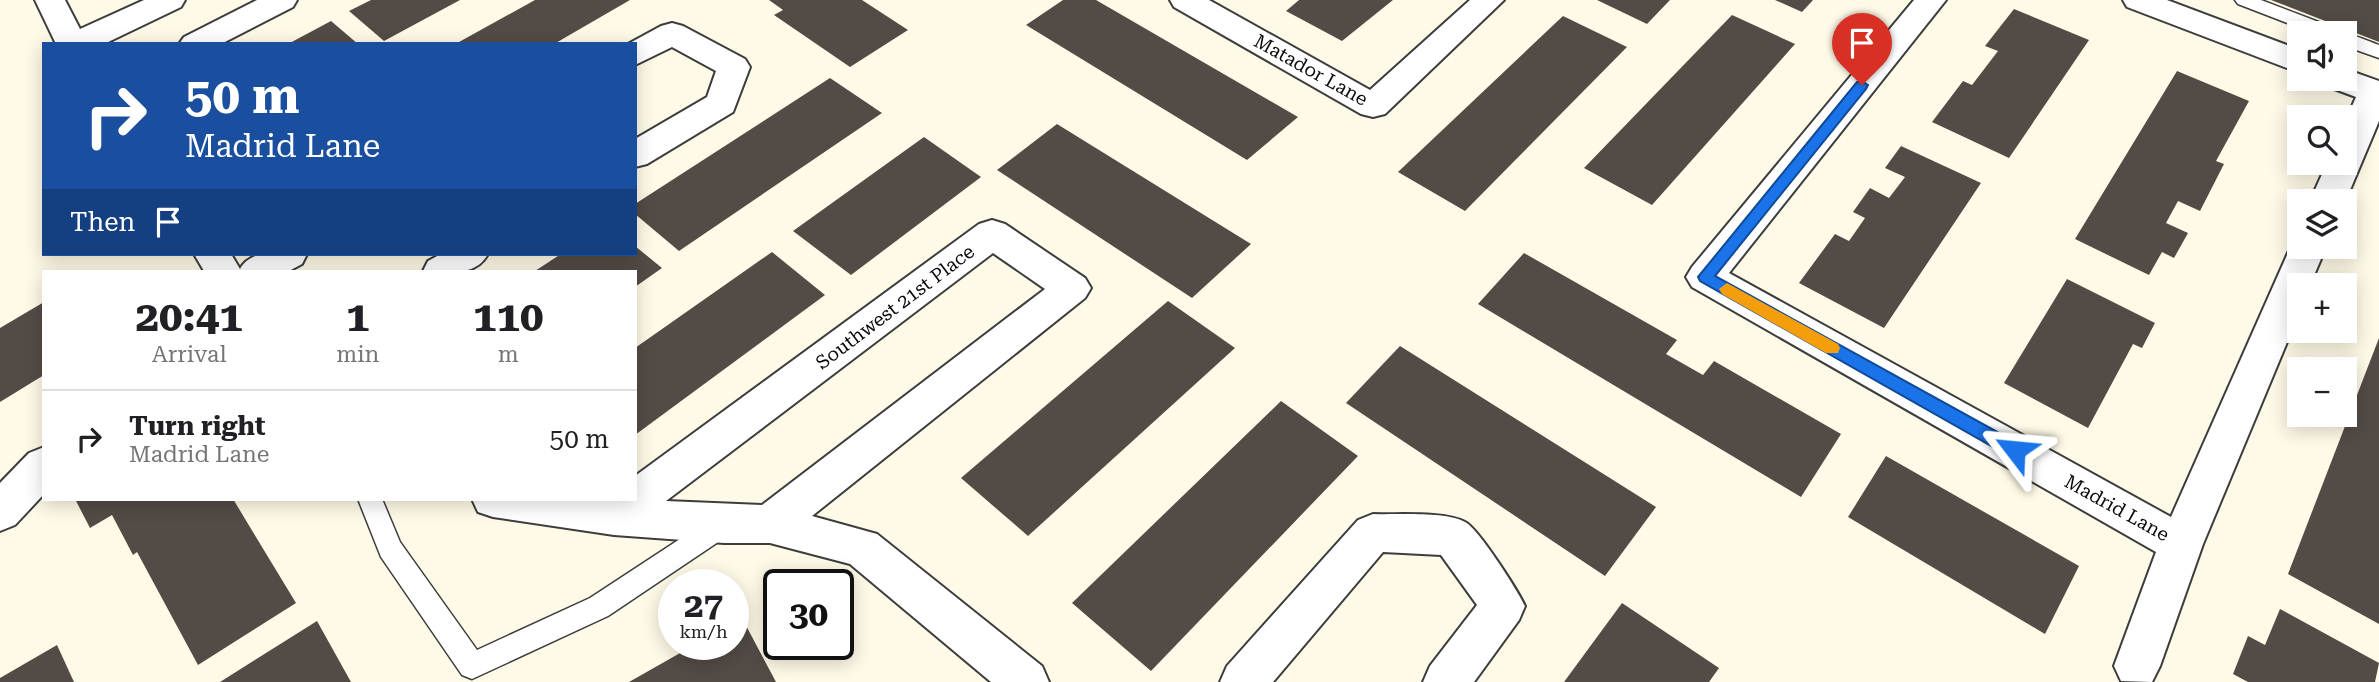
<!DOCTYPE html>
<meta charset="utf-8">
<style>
:root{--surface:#fff;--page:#f2f2f2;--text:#202124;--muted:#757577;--line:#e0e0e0}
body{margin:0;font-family:"Roboto Serif",serif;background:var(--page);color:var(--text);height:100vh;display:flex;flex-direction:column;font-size:26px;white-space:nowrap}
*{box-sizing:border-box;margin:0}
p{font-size:23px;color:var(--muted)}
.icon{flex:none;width:38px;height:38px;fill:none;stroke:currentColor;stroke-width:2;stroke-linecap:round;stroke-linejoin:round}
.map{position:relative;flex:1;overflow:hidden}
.panel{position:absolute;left:42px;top:270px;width:595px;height:231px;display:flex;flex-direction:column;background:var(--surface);border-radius:0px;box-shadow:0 4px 18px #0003}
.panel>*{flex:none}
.banner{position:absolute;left:42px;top:42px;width:595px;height:214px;border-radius:0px;box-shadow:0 4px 18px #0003;background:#1a4fa0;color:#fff;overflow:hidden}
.controls{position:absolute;left:2287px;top:21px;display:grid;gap:14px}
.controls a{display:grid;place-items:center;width:70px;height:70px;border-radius:0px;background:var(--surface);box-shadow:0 4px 18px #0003;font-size:35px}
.speed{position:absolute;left:658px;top:569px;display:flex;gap:14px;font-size:35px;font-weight:700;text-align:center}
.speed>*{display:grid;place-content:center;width:91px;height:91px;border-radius:50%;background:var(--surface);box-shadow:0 4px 18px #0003;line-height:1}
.speed small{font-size:18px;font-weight:400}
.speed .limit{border:4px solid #111;border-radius:10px;background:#fff;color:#111}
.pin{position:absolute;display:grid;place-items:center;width:60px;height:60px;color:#fff;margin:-72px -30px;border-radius:50% 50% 50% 0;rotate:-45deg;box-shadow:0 0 7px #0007}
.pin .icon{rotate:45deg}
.me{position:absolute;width:77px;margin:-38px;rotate:299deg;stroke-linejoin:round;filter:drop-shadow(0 0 5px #0008)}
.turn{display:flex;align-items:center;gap:24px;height:147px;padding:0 28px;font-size:32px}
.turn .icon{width:91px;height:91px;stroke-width:2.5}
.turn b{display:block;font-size:49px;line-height:60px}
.then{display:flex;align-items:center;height:66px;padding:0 28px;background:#0003;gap:14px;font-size:26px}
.eta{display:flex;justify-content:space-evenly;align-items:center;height:119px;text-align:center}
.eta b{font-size:42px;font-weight:700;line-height:49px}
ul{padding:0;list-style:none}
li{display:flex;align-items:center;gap:21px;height:98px;padding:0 28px;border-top:2px solid var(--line)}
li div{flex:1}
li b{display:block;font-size:26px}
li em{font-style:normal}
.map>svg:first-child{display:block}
</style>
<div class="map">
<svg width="2379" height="682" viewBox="0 0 2379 682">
<rect width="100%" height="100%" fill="#fffae7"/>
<g fill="#534b46">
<polygon points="371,0 460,0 384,41 349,11"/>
<polygon points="535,0 630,0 554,44 459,42"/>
<polygon points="769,0 862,0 908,30 850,67 774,15 783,10"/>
<polygon points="1063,0 1096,0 1298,117 1247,160 1026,25"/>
<polygon points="1299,0 1393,0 1342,41 1286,11"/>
<polygon points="1597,0 1670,0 1647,24"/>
<polygon points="1775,0 1813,0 1802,12"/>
<polygon points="2271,0 2379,0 2379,42"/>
<polygon points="2014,9 2089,40 2009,158 1932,122 1963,81 1972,85 1998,51 1985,46"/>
<polygon points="1732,15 1795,44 1652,205 1584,168"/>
<polygon points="1563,16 1627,47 1465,211 1398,172"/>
<polygon points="331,21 358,44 288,44"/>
<polygon points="2177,71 2249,101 2216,161 2224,164 2200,211 2178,201 2166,223 2188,233 2174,258 2162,252 2149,275 2075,239"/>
<polygon points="830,78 882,113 679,251 635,214 635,204"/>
<polygon points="1057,124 1251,244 1192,298 997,170"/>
<polygon points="924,137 981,177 851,275 793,231"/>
<polygon points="1901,146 1981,183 1884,328 1799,283 1835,234 1849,241 1865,218 1853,212 1870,188 1889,198 1905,177 1885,168"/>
<polygon points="635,246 662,268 635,287 635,271 535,271 561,254 635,254"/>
<polygon points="772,252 825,295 635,435 635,348"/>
<polygon points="1524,253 1677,340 1666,354 1703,375 1714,361 1841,434 1801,497 1478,304"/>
<polygon points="2067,279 2155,323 2142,348 2133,344 2088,428 2004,383"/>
<polygon points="1168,301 1235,348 1028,536 961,478"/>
<polygon points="44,302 44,375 0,402 0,328"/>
<polygon points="2379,338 2379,624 2288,574"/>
<polygon points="1400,346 1656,507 1605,576 1346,403"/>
<polygon points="1281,401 1358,456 1151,671 1072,603"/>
<polygon points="1886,456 2079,566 2045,634 1848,517"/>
<polygon points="75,499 233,499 296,603 198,665 137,552 133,555 112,515 90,528"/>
<polygon points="1622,603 1719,668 1709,682 1564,682"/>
<polygon points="2280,609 2379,663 2375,682 2248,682 2233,674 2248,636 2265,645"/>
<polygon points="742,618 776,682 629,682 696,644 733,644 733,623"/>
<polygon points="317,621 351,682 220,682"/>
<polygon points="57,645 74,682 0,682 0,678"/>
</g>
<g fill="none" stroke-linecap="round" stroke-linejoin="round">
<defs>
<g id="lane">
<polygon points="2235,0 2261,0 2337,29 2339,33 2313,33 2238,4"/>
<path d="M 2343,33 C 2355,35 2368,41 2379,45 L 2379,58 L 2345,46 Z"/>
<polygon points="358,499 382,499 400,542 477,650 590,598 715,516 724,513 733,516 737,524 733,532 608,616 472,679 462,675 381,557"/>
</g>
<g id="street">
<polygon points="35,0 65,0 80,29 144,0 185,0 181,7 104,44 56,44"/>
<polygon points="257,0 297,0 293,7 221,44 179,44 184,37"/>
<polygon points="1170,0 1209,0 1370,90 1470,0 1504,0 1385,114 1373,117 1361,114 1174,7"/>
<polygon points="1914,0 1946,0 1729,273 2171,517 2295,237 2300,236 2300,247 2326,247 2310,285 2300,285 2300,311 2203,544 2160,666 2152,682 2121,681 2114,666 2156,552 1692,287 1686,277 1692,267"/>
<polygon points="2123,0 2167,0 2300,50 2300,73 2127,7"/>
<polygon points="672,23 683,26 745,59 750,67 733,112 647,164 635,167 635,139 707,97 716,71 672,47 635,65 635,44 628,44 661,26"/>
<polygon points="2345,69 2379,81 2379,121 2345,202 2310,201 2327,163 2345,163 2345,122 2356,97 2329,87 2325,79 2345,79"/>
<path d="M 992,220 L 1005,224 L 1085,278 L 1091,288 L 1085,298 L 812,516 L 877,534 L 1042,666 L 1049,682 L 991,682 L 850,564 L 770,543 L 724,543 L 614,535 L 493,517 L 478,512 L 472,499 L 635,499 L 635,476 L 979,224 ZM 993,253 L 1045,289 L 762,505 L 666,501 Z"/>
<path d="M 194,254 L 231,254 L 240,269 C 252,247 285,253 307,254 L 302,264 L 289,271 L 204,271 Z"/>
<path d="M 441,254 L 488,254 C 475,278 447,271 423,271 L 428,261 Z"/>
<polygon points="44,447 44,494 15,525 0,531 0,483 29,453"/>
<path d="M 1373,514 C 1397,515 1445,511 1465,522 C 1478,528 1518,591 1525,606 L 1519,620 L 1474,682 L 1423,682 L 1430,666 L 1477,605 L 1441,555 L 1383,552 L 1273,682 L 1220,682 L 1227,666 L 1358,520 Z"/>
</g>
</defs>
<use href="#lane" stroke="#3d3d3d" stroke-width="3"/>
<use href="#street" stroke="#3d3d3d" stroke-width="4"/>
<use href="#lane" fill="#fff" fill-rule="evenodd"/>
<use href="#street" fill="#fff" fill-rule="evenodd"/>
</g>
<polygon fill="#1a73e8" stroke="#114b97" stroke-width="2" points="1862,81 1868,85 1866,89 1715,276 2021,445 2023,450 2021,456 2015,458 2009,456 1700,281 1698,277 1857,82"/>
<polygon fill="#f59e0b" points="1727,283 1838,344 1840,348 1838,353 1826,353 1722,294 1719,289"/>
<g text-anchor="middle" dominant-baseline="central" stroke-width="7" stroke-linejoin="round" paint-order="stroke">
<g font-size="19" fill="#0a0a0a" stroke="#fff">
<text transform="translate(1311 70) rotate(29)">Matador Lane</text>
<text transform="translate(895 307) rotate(-37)">Southwest 21st Place</text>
<text transform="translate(2117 508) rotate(29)">Madrid Lane</text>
</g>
</g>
</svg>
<div class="controls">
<a><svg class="icon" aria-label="sound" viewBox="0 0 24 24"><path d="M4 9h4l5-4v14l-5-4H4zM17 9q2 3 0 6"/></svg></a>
<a><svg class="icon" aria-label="search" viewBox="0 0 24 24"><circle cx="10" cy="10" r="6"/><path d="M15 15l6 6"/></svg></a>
<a><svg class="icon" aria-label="layers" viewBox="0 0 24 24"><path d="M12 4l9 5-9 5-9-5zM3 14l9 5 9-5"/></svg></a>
<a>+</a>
<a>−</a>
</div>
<div class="speed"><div>27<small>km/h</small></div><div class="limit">30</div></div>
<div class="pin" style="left:1862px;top:85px;background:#d93025"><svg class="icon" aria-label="arrive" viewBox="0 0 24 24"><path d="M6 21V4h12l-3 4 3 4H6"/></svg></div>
<svg class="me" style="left:2015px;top:450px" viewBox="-20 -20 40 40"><path d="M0-17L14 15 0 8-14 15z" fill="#1a73e8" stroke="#fff" stroke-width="4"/></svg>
<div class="banner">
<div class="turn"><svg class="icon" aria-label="right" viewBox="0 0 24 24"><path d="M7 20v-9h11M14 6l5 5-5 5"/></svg><div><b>50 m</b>Madrid Lane</div></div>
<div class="then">Then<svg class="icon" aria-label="arrive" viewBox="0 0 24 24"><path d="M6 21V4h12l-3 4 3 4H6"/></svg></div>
</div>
<section class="panel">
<div class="eta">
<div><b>20:41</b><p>Arrival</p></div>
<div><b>1</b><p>min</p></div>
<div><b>110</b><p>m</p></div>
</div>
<ul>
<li><svg class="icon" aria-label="right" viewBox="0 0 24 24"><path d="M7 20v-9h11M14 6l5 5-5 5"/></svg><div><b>Turn right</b><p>Madrid Lane</p></div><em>50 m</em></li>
</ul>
</section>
</div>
